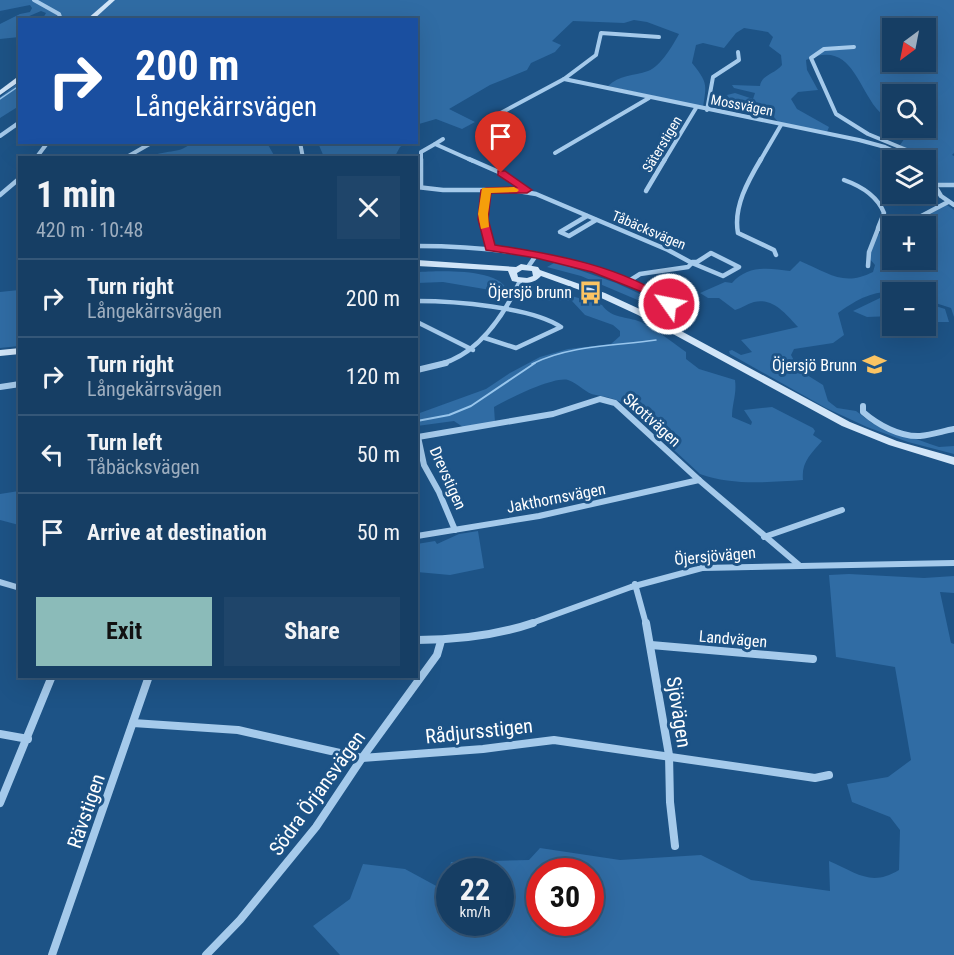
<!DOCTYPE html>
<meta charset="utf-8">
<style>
:root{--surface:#163e64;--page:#1f456a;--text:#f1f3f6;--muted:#9eaebf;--line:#355778;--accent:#8bbbb9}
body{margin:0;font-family:"Roboto Condensed",sans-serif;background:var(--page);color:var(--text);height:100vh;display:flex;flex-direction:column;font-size:22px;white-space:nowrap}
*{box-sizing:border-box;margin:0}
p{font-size:20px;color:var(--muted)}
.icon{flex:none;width:33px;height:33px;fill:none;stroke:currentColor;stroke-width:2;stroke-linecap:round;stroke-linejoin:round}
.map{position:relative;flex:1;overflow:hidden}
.side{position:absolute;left:18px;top:156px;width:400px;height:522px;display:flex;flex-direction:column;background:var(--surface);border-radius:0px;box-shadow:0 6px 24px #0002,0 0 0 2px var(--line)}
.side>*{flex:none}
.hud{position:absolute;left:18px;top:18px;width:400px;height:126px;border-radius:0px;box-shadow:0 6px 24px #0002,0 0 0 2px var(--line);background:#1a4fa0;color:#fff;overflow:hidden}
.needle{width:39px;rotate:212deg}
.buttons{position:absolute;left:882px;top:18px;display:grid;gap:12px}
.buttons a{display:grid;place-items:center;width:54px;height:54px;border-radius:0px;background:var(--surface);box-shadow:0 6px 24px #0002,0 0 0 2px var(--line);font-size:30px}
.speed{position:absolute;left:436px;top:858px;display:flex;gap:12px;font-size:30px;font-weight:700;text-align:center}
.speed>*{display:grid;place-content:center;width:78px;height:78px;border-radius:50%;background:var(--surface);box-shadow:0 6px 24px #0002,0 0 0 2px var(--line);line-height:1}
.speed small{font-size:15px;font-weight:400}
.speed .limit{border:9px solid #d22;background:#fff;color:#111}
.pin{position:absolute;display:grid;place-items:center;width:51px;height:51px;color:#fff;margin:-62px -26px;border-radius:50% 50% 50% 0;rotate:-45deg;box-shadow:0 0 6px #0007}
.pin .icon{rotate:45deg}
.me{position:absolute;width:66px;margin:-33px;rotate:303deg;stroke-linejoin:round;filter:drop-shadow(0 0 4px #0008)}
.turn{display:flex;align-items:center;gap:21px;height:126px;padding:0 18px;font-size:27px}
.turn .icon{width:78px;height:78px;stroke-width:2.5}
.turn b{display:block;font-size:42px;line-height:51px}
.round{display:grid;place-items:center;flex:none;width:63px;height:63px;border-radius:0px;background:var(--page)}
.overview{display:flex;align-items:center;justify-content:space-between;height:102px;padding:0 18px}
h1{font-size:36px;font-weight:700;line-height:45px}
.primary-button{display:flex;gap:12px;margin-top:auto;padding:12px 18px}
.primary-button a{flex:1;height:69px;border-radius:0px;background:var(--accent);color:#111;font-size:24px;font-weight:700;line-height:69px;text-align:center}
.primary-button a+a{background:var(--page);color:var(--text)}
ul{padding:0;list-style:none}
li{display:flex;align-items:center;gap:18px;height:78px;padding:0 18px;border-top:2px solid var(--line)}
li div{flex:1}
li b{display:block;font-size:22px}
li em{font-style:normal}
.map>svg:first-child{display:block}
</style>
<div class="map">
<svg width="954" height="955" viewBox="0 0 954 955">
<rect width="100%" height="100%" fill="#1d5386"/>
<g fill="#306ca4" fill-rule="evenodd">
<path d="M 0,0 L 954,0 L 954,153 L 952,155 L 954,156 L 954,184 L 936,184 L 926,168 L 926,160 L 920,160 L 920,155 L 900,145 L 907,135 L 896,128 L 926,128 L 926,94 L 892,94 L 892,125 C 887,119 881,114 876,108 C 856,82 849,40 806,60 L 807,70 L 818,90 L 798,92 L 791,99 L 797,109 L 829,127 L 827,132 L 778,122 C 766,105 749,103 729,98 L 727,95 L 735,93 L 753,99 L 755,93 L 734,88 L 732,85 L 760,86 C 761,75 775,74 782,65 L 781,55 L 769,46 L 773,37 L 768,32 L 744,28 L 736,33 L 724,48 L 703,43 L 696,45 L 692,63 C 707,82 707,83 703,107 L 608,86 C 619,75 633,76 648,71 C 661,66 673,45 679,34 L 647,22 L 634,20 L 624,23 L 573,21 L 552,41 L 561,45 L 555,52 L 531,63 L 527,70 L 490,85 L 449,109 L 475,122 L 462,129 L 436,119 L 419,124 L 417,128 L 417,20 L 42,20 L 46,13 L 41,11 L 20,20 L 19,37 L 0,39 L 0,24 L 20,14 L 30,12 L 32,8 L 30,5 L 0,11 ZM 892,28 L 926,28 L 926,62 L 892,62 Z"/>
<polygon points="19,82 19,106 0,118 0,97"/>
<path d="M 191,143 L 267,143 L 275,157 L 151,157 C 164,149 179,155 191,143 Z"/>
<polygon points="318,143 318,142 406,143 400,147 394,158 324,157"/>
<path d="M 947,205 L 954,210 L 954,317 L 951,308 L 926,300 L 926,292 C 883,292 875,287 838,313 L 844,335 L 833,343 L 794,349 L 791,355 L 799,370 L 823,385 L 828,401 L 837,408 L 856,411 L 872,423 L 930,444 L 939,447 L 954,446 L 954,454 L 908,442 L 867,427 L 826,408 L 730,354 L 729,351 L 732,350 L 741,355 L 752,352 L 741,340 L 798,327 C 787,315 773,297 754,302 C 747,304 742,308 735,310 L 719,298 L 708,298 L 700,293 L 725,282 L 732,283 C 748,265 768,268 790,271 L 800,261 C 829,273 843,287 873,272 L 875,265 L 869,258 C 874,242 875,232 892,227 L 892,260 L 926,260 L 926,226 L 894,226 L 915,222 Z"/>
<polygon points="556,262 616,283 651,299 647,304 581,276 547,267"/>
<path d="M 417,272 C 438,271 503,267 508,293 L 443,282 L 417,283 Z"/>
<path d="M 538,286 L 602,305 C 612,319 626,316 641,322 C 657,330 672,342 686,352 L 686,359 L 699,369 L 735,380 C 737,394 732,403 732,417 L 751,425 L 752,422 L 744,410 L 772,407 L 813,428 L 815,431 L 813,435 L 822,441 C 811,454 801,462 803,480 C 769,482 733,486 700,474 L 623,403 C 613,398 607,397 596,395 C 586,394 578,383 568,380 C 554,376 508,399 494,407 L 495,423 L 463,427 L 454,421 L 417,426 L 417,414 L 486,389 L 510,373 L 540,357 L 568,349 L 611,344 L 620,336 L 620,331 L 613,325 L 585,315 L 572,301 L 540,300 L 528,296 L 527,293 Z"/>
<polygon points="19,290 19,346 0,348 0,292"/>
<polygon points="892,297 892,316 867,317 853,311 880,298"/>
<polygon points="926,303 945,309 949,322 931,322 930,319 926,318"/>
<polygon points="19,491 19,525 0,520 0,494"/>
<polygon points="478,531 484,568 450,575 417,572 417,544 435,541 437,544 459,534"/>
<path d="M 849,574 L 924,578 L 954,576 L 954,593 L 940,592 L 951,643 L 954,644 L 954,955 L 340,955 L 313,926 L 350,899 L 363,864 L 405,869 L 440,888 L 447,880 L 451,862 L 529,860 L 540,848 L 620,860 L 701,855 L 751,880 L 830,891 L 829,861 C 857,873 871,887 899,870 L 900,830 L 890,817 L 852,802 L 847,784 L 888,777 L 911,760 L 895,667 L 836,657 L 829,575 ZM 450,872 L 501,872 L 501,922 L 450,922 ZM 540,872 L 591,872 L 591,922 L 540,922 Z"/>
</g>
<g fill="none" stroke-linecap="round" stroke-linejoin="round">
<g stroke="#98c6ed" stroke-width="1.5">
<polyline points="0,99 16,88"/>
<path d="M 532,364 C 570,345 614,346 656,340"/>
</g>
<polyline stroke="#98c6ed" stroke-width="2" points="417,421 449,415 471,406 535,363"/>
<g stroke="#a5caeb" stroke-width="4">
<polyline points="34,0 59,14 61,20"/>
<polyline points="854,47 824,49 811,58 836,114 868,134 914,153 913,160"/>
<polyline points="564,79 859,140 885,147 914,160"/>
<polyline points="707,110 713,77 739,60 738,52"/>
<polyline points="482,123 564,79 596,55 601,33 659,37"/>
<polyline points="0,136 20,122"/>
<polyline points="300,142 303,158"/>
<polyline points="435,144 443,139"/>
<polyline points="555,153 649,98"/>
<polyline points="36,158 48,142"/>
<polyline points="125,158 153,142"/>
<polyline points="421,161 421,152 435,144 473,161"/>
<polyline points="664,161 696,108"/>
<polyline points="760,161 781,125"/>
</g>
<g stroke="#a5caeb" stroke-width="4.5">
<polyline points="421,159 421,186"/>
<polyline points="469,159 501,173 526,189"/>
<path d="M 761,159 C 748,181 733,207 738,233 L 774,250 L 776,255"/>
<polyline points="926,171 941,196 954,205"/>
<path d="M 844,180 C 861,186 877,195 884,213 L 878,228"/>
<polyline points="934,185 954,185"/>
<polyline points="417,187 443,190 486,190 483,219 490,248"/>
<polyline points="486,190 512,190 536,194 668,250 692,263 688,267 640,274 629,281"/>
<polyline points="646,191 665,159"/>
<polyline points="0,195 20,178"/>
<polyline points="587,216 560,232 569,236 596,220"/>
<path d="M 417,246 C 488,246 558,254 625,280 C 640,286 658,291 669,304 L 661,309 L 653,305 L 659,296"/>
<polyline points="692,262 697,262 711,253 739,267 723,276 692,263"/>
<polyline points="868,266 869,252 878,229 908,223 948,202"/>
<polyline points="528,267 537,254"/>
<path d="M 417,301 C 453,301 532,307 561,327 L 516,348 L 485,338"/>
<polyline points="417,322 473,350"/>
<path d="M 441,364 C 480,353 504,315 520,281"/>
</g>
<g stroke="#a5caeb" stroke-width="6">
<polyline points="417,370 446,363"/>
<polyline points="0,387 20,384"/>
<path d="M 863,406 L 863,412 C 878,425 900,437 920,436 C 932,435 943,431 954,429"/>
<polyline points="455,530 439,492 424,465 418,437 553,414 600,399 615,403 699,480 799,565"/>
<polyline points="417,536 539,516 699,480"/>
<polyline points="764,537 842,510"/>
<polyline points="0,582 20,588"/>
<polyline points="635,584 646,624"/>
<polyline points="529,624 631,587 702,568 954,563"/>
</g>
<g stroke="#a5caeb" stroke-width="8">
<polyline points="646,623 669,755 670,802 675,846"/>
<path d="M 417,640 C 457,640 495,636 533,623"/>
<polyline points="651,645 813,659"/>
<polyline points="133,723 238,730 362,758 483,749 554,740 815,778 829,775"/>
<polyline points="0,734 28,739"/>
<polyline points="0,803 52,676"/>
<polyline points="52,955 149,676"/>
<polyline points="206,955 240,920 316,827 362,758 437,655 441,641"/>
</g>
<g fill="#d1e5f8" fill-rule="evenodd">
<polygon points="109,0 115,0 93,20 86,20"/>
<polygon points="20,75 20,81 0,95 0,90"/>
<path d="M 417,260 L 516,267 L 521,264 L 538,267 L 540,270 L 605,293 L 644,311 L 850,422 L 897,441 L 954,457 L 954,465 L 889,445 L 842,426 L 638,315 L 599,297 L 541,276 C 533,285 523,283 512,281 L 508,271 L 417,266 ZM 522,270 L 532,271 L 533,276 L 527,278 L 518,277 L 517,273 Z"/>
<polygon points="20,348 20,354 0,356 0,350"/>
</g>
</g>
<path fill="#e11d48" stroke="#92132f" stroke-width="1.5" d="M 498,171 L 505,171 L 532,190 L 527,193 L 491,193 L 488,219 L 495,245 C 554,254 623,266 673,302 L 673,306 L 665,306 L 647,294 L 592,272 L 536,258 L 486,250 L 478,219 L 481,190 L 486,188 L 516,187 L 498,175 Z"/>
<polygon fill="#f59e0b" points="514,187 519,190 517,192 491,193 488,214 489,227 481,229 478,214 482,188"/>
<defs>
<symbol id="bus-bare" viewBox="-9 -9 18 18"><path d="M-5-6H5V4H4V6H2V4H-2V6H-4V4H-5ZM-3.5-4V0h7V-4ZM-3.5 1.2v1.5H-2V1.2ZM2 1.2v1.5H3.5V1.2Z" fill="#fbc463" stroke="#1d5386" stroke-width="2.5" paint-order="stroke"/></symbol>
<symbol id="school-bare" viewBox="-9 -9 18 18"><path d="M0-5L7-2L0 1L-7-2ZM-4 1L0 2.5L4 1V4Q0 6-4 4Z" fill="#fbc463" stroke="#1d5386" stroke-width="2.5" paint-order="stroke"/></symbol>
</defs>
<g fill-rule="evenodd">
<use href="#bus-bare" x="574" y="276" width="33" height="33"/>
<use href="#school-bare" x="858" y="348" width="33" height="33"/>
</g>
<g text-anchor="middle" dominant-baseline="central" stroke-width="6" stroke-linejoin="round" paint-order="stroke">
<g font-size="14" fill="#fff" stroke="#1d5386">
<text transform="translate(742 105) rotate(11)">Mossvägen</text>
<text transform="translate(662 144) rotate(-59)">Säterstigen</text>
<text transform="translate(649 230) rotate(23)">Tåbäcksvägen</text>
</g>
<g font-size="16" fill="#fff" stroke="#1d5386" text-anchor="end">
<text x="572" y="292">Öjersjö brunn</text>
<text x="857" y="365">Öjersjö Brunn</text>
</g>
<g font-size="16" fill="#fff" stroke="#1d5386">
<text transform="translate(652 420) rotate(42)">Skottvägen</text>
<text transform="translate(448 478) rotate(66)">Drevstigen</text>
<text transform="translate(556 498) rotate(-11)">Jakthornsvägen</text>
<text transform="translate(715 556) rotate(-5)">Öjersjövägen</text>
<text transform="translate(733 639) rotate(5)">Landvägen</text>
</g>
<g font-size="20" fill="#fff" stroke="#1d5386">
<text transform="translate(679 712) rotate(81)">Sjövägen</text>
<text transform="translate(479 731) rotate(-6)">Rådjursstigen</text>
<text transform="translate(317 793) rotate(-54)">Södra Örjansvägen</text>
<text transform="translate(86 811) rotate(-71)">Rävstigen</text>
</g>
</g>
</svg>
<div class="buttons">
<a><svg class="needle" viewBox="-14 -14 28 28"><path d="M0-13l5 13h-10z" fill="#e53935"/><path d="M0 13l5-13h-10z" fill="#9eaebf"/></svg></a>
<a><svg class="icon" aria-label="search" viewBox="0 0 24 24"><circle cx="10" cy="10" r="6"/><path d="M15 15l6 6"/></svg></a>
<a><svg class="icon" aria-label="layers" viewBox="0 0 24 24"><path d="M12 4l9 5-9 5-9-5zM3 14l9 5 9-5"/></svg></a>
<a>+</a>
<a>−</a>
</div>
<div class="speed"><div>22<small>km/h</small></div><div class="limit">30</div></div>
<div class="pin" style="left:501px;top:173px;background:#d93025"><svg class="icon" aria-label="arrive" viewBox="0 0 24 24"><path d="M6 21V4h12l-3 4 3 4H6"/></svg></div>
<svg class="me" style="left:669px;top:304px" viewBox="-20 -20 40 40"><circle r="17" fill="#e11d48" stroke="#fff" stroke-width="3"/><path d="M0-11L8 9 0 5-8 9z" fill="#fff"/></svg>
<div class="hud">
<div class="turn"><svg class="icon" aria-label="right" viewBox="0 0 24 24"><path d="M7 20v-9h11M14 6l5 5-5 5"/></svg><div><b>200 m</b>Långekärrsvägen</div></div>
</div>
<section class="side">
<div class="overview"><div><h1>1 min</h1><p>420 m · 10:48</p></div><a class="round"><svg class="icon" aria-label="close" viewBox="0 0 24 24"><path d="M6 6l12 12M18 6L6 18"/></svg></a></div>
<ul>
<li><svg class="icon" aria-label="right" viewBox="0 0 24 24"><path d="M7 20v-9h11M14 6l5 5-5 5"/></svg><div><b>Turn right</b><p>Långekärrsvägen</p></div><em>200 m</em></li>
<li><svg class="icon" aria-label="right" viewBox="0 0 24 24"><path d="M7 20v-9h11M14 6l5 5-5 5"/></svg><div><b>Turn right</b><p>Långekärrsvägen</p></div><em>120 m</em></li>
<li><svg class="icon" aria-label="left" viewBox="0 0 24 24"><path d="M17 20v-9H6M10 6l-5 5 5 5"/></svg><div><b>Turn left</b><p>Tåbäcksvägen</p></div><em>50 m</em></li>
<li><svg class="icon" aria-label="arrive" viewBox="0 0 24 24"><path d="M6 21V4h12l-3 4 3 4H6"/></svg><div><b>Arrive at destination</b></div><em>50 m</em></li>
</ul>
<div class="primary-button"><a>Exit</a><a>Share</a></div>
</section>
</div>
